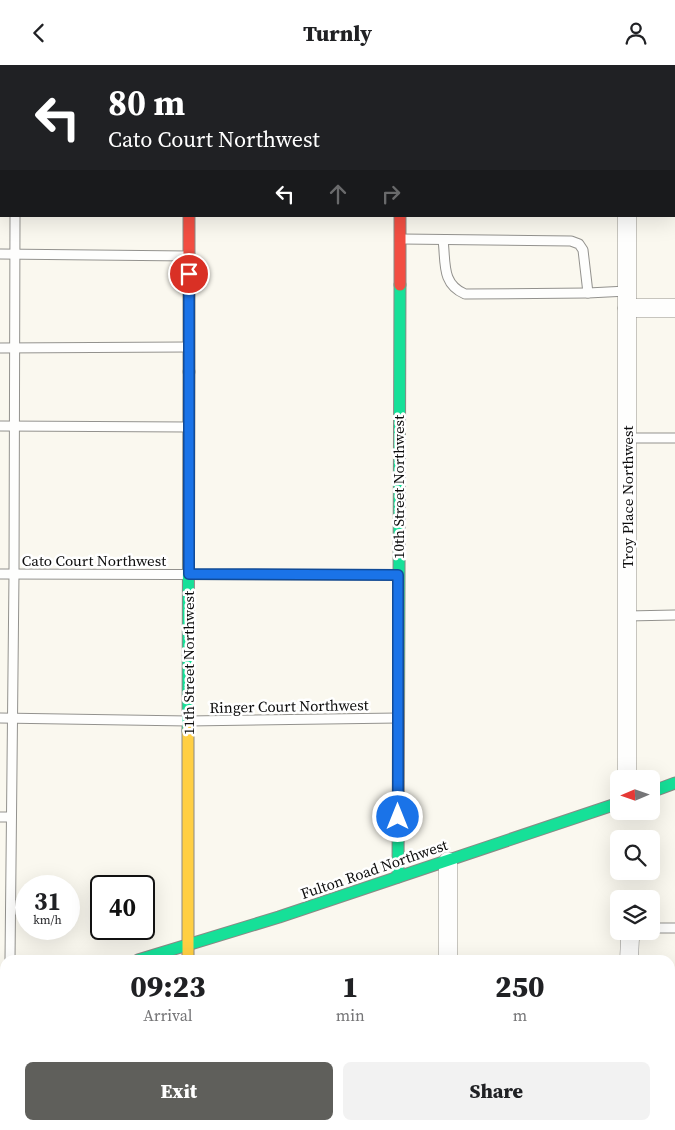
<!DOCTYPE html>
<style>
:root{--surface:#fff;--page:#f2f2f2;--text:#202124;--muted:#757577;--accent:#5f5f5b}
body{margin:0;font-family:"Source Serif 4",serif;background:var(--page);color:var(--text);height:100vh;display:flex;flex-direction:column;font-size:19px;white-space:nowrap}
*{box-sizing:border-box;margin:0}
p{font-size:16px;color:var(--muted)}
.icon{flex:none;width:28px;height:28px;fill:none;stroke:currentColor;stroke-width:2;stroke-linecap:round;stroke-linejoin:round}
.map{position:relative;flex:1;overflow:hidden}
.details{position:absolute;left:0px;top:890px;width:675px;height:175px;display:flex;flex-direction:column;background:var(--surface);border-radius:15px 15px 0 0;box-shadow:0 5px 20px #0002}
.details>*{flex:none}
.top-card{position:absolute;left:0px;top:0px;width:675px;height:152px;box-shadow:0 5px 20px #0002;background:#202124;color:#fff;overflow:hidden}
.needle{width:32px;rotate:268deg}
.controls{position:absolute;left:610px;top:705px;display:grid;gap:10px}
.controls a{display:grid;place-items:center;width:50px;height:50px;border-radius:8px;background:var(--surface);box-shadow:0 5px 20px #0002;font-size:25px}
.speed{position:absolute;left:15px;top:810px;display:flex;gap:10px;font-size:25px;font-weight:700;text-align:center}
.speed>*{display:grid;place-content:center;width:65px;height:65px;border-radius:50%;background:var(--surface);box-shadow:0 5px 20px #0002;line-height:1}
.speed small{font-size:12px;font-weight:400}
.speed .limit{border:2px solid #111;border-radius:8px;background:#fff;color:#111}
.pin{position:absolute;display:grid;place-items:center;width:42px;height:42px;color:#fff;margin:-21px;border:2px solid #fff;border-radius:50%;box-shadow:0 1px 5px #0007}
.me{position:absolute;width:55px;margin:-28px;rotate:0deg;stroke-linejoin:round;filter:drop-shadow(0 0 4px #0008)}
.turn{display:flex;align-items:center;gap:18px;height:105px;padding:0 25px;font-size:22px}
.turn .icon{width:65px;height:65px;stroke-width:2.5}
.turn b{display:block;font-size:35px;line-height:42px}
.lanes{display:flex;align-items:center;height:48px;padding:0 25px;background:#0003;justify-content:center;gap:25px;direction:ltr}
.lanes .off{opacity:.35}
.eta{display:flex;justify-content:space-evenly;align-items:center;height:85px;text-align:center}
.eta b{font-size:30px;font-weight:800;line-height:35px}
.button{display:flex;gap:10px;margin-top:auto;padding:10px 25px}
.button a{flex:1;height:58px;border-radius:8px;background:var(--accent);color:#fff;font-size:20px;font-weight:800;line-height:58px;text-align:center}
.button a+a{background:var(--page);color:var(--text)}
header{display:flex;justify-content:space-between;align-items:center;height:65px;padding:0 25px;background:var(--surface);font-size:22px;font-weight:800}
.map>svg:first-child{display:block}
</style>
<header><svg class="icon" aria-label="back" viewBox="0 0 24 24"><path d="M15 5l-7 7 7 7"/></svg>Turnly<svg class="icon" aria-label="person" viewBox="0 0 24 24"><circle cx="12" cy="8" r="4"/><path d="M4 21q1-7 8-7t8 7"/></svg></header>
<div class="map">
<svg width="675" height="1065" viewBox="0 0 675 1065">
<rect width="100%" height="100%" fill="#faf8ef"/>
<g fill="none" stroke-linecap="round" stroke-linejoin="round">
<defs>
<g id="lane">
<polyline points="14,1 14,0"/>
<polyline points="674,15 675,15"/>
<polyline points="0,91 1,91"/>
<polyline points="674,115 675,115"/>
<polyline points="402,174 571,176 579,179 583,185 588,228 627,226"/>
<path d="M 443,175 C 446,197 441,219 465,229 L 588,228"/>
<polyline points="0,189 188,191"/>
<polyline points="0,283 187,282"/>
<polyline points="0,361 188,362"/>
<polyline points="627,373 675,373"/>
<polyline points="0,509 397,510"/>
<polyline points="627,551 675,550"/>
<polyline points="0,653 188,656 398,653"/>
<polyline points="0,752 11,752"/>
<polyline points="651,863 675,863"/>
<polyline points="10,895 14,509 15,151"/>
<polyline points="116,1065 132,1060"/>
</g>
<g id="street">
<polyline points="401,0 401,1"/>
<polyline points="628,0 628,1"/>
<polyline points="189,1 189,0"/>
<polyline points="627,151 627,714"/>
<polyline points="627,243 675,243"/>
<polyline points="448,796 448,895"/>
<polyline points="629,895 630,873 634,866"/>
<polyline points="670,982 675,982"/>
<polyline points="187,1065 187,1060"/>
<polyline points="447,1065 447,1060"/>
<polyline points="619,1065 619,1060"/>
</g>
<g id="fast">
<polyline points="188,666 189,307"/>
<polyline points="651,727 675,718"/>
<polyline points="398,812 400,220"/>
<polyline points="138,895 279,852 619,738"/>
<polyline points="0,937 5,936"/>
</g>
<polyline id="slow" points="188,895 188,666"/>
<g id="jam">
<polyline points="400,220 400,151"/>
<polyline points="189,307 189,151"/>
</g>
</defs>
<use href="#lane" stroke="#93928e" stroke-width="11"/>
<use href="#street" stroke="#93928e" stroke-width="19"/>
<use href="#fast" stroke="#8a8985" stroke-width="13"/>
<use href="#slow" stroke="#8a8985" stroke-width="13"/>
<use href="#jam" stroke="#8a8985" stroke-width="13"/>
<use href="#lane" stroke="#fefefd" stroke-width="9"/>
<use href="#street" stroke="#fefefd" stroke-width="18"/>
<use href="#fast" stroke="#16e098" stroke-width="11"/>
<use href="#slow" stroke="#ffcf43" stroke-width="11"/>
<use href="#jam" stroke="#f24e42" stroke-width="11"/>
</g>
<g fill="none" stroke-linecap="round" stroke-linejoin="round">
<defs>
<polyline id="route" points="189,209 189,509 398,510 398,752"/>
</defs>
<use href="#route" stroke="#114b97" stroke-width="12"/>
<use href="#route" stroke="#1a73e8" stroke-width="9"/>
</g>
<g text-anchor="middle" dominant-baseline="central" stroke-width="5" stroke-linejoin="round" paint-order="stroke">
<g font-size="15" fill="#0c0c0c" stroke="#fff">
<text transform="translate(398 422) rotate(-90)">10th Street Northwest</text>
<text transform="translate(627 432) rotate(-90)">Troy Place Northwest</text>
<text x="94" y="495">Cato Court Northwest</text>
<text transform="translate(188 598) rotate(-90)">11th Street Northwest</text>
<text transform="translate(289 641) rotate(-1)">Ringer Court Northwest</text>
<text transform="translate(374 804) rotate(-19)">Fulton Road Northwest</text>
</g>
</g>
</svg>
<div class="controls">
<a><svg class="needle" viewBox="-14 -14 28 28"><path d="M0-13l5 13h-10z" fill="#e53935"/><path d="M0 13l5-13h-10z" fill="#757577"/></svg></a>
<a><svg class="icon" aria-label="search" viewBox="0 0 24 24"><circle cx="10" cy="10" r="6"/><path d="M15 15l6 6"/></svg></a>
<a><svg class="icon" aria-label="layers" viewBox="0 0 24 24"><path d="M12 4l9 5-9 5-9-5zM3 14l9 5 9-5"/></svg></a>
</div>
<div class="speed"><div>31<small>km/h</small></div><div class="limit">40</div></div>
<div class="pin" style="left:189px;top:209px;background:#d93025"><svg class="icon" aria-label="arrive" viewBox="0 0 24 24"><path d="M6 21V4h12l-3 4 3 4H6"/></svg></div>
<svg class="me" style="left:398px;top:752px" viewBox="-20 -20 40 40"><circle r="17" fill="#1a73e8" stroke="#fff" stroke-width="3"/><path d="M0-11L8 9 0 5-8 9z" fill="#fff"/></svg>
<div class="top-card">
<div class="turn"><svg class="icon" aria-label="left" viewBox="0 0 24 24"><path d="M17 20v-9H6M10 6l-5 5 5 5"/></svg><div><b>80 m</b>Cato Court Northwest</div></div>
<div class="lanes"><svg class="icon" aria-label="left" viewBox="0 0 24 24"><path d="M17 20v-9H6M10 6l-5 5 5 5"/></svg><svg class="icon off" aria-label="ahead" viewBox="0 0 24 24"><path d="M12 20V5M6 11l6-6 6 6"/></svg><svg class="icon off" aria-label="right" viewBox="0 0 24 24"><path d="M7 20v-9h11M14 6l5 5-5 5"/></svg></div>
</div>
<section class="details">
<div class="eta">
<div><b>09:23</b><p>Arrival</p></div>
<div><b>1</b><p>min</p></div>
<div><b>250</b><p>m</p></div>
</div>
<div class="button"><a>Exit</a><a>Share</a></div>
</section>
</div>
